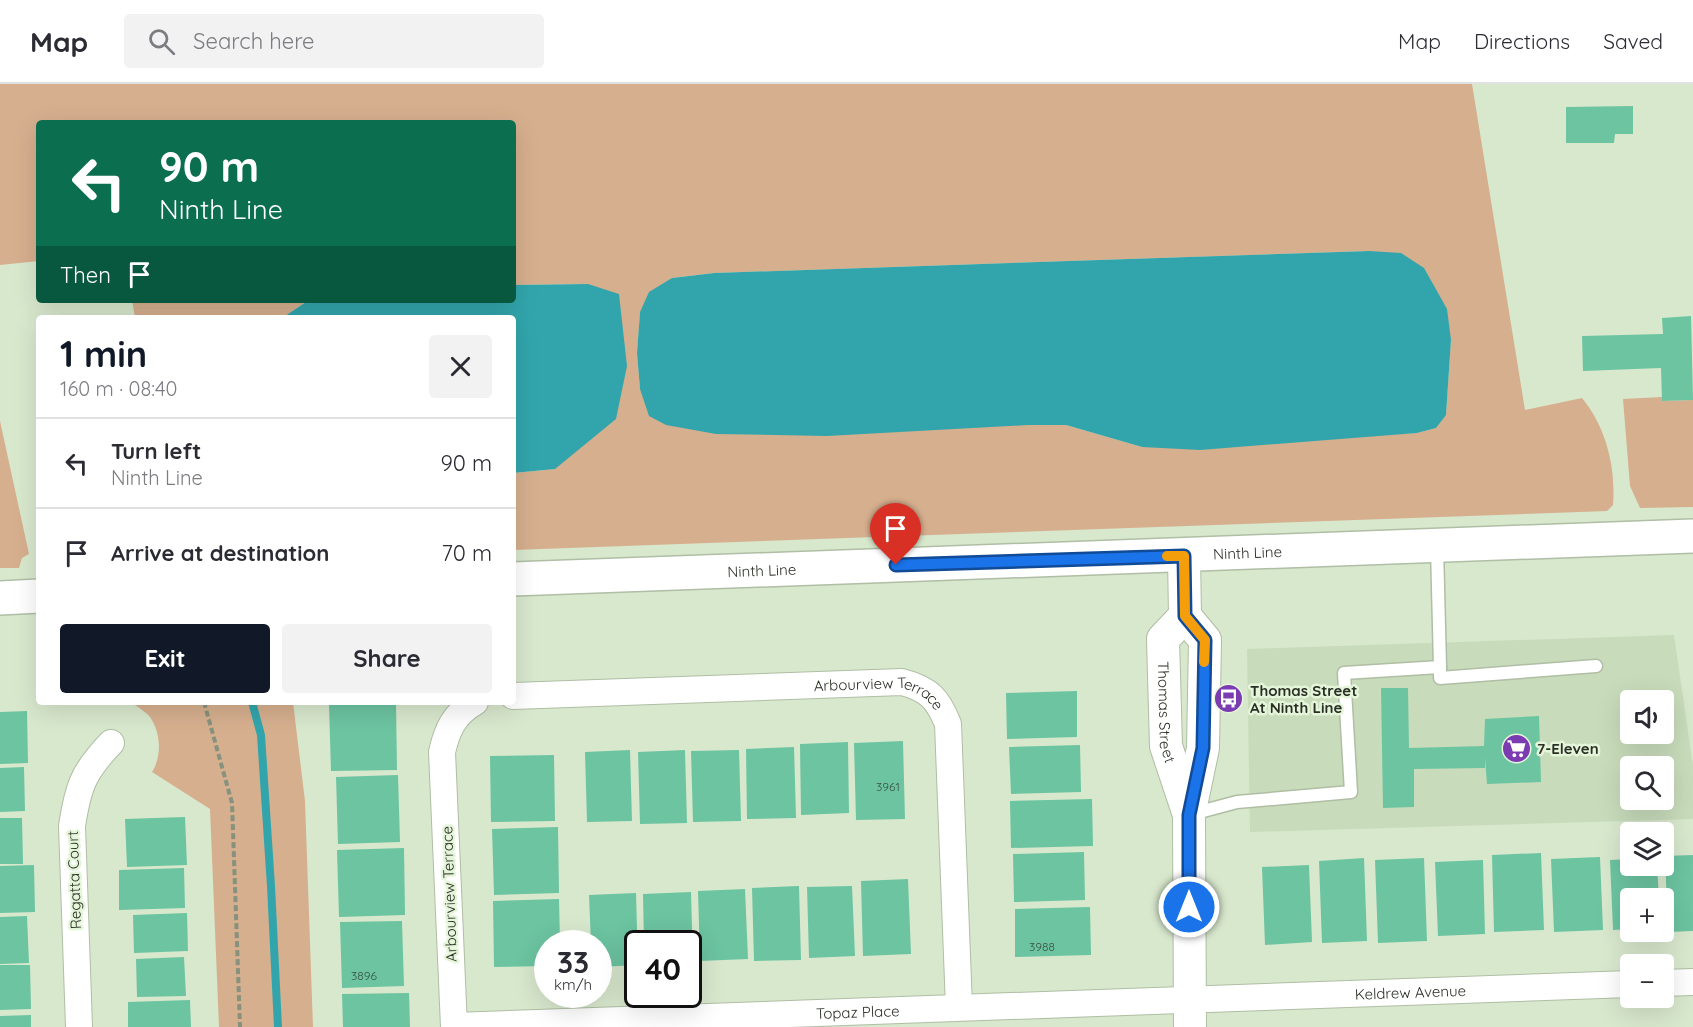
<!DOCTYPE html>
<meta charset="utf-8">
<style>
:root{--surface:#fff;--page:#f2f2f3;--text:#2b2b33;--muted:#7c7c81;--line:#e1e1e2;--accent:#111827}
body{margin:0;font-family:Quicksand,sans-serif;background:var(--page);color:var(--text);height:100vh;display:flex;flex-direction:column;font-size:22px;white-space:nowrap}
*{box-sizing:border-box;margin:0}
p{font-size:20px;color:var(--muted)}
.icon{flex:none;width:33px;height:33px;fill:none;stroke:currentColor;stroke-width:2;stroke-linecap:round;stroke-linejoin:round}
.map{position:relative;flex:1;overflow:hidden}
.sheet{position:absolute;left:36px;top:231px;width:480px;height:390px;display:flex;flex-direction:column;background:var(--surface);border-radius:6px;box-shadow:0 6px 24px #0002}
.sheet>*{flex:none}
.top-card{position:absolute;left:36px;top:36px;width:480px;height:183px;border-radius:6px;box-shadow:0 6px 24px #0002;background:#0b6e4f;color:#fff;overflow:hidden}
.controls{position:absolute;left:1620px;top:606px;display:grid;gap:12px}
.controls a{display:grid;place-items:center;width:54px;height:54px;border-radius:6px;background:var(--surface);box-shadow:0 6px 24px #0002;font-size:30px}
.speed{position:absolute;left:534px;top:846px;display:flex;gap:12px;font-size:30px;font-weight:700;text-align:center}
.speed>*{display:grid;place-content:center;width:78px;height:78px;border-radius:50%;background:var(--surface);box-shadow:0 6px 24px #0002;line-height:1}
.speed small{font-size:15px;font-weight:400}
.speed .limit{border:3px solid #111;border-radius:9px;background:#fff;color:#111}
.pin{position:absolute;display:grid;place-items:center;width:51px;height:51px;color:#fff;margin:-62px -26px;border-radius:50% 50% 50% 0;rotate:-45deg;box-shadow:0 0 6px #0007}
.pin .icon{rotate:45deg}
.me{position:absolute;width:66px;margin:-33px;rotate:0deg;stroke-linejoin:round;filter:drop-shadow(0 0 4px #0008)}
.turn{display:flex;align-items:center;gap:21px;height:126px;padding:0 24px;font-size:27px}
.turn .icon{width:78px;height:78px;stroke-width:2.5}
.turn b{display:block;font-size:42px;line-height:51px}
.then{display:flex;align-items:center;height:57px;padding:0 24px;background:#0003;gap:12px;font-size:22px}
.round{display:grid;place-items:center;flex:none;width:63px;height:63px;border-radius:6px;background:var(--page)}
.overview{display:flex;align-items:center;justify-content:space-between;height:102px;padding:0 24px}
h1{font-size:36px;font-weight:800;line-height:45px;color:var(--accent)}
.button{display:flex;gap:12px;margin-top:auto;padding:12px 24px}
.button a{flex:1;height:69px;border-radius:6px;background:var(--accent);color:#fff;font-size:24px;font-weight:800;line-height:69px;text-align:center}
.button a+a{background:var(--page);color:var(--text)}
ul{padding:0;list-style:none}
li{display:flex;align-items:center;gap:18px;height:90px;padding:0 24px;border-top:2px solid var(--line)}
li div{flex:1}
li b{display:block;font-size:22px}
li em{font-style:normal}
header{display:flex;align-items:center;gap:36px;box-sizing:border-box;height:84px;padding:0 30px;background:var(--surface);border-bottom:2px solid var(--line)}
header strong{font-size:28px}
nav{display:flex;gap:33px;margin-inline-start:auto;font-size:21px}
.search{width:420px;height:54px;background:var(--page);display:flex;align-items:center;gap:15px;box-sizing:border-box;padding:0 21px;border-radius:6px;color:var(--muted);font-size:22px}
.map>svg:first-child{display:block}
</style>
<header>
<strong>Map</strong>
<div class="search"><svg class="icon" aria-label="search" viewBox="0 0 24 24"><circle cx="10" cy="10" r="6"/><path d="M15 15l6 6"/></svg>Search here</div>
<nav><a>Map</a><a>Directions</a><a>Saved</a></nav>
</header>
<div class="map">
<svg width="1693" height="943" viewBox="0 0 1693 943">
<rect width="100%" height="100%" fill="#d8e8cd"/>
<path fill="#c8dcbb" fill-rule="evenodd" d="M 1674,551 L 1693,682 L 1693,735 L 1250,748 L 1247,565 ZM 1630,616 L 1664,616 L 1664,650 L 1630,650 ZM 1630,682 L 1664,682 L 1664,716 L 1630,716 Z"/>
<g fill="#d6af8e" fill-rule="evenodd">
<path d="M 0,0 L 1472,0 L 1525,326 L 1582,314 C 1606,343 1616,383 1613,421 L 1607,427 L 513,466 L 513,389 L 555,385 L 588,200 L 513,201 L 513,39 L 39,39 L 39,177 L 0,181 ZM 1369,167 L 1451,256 L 1446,330 L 1436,344 L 1417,349 L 1142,363 L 1066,341 L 1028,341 L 640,305 L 637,269 L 640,228 L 672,194 L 714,189 Z"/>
<polygon points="132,216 309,216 282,234 135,234"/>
<polygon points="1662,313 1662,317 1693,316 1693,423 1640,424 1630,402 1623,315"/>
<polygon points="0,337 29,470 22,474 19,484 0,484"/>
<path d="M 131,618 L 293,618 L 305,717 L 313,943 L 219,943 L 210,725 L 152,688 C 162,672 161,649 150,633 C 145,627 136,622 131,618 Z"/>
</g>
<g fill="#32a5ac">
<polygon points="1369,167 1401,169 1424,184 1447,225 1451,256 1446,331 1436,344 1417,349 1200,366 1142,363 1066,341 1028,341 827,352 716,350 666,341 649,332 640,305 637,269 640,228 649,208 672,194 714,189"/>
<polygon points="588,200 619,210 627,282 616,335 555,385 513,389 513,234 282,234 309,216 513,216 513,201"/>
</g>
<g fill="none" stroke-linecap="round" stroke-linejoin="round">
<polyline stroke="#32a5ac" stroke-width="8" points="252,618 261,651 271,802 278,943"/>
</g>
<g fill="#6cc4a1">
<polygon points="1633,22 1633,50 1615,50 1614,59 1566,59 1566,23"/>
<polygon points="1691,232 1693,316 1662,317 1661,284 1583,287 1582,252 1663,250 1662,234"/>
<polygon points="1381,604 1408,604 1409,664 1484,662 1485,635 1539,632 1541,698 1487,700 1485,673 1485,684 1414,685 1414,723 1383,724"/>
<polygon points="1077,607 1077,653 1007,655 1006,609"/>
<polygon points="396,619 397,686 331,687 329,621"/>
<polygon points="27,627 28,679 0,680 0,628"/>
<polygon points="903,657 905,735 856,736 854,659"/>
<polygon points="848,658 849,729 801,731 800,660"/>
<polygon points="1080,661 1081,708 1011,710 1009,663"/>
<polygon points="794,663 796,734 747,735 746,665"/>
<polygon points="630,666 632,737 587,738 585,668"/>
<polygon points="685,666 687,739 640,740 638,668"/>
<polygon points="739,666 741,737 693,738 691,667"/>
<polygon points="554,671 555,737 491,738 490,672"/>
<polygon points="24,683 25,727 0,728 0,684"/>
<polygon points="398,691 400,758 338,760 336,693"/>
<polygon points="1092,715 1093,762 1011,764 1010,717"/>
<polygon points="185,733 187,781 127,783 125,735"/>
<polygon points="0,734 22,734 23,780 0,780"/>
<polygon points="558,743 559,809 494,811 492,745"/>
<polygon points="404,764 405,831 339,833 337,766"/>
<polygon points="1084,768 1085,816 1014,818 1013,770"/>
<polygon points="1541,769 1544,846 1494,848 1492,771"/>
<polygon points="1693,771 1693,847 1668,848 1665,772"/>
<polygon points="1600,773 1603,846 1554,848 1551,775"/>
<polygon points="1364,774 1367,857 1322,859 1319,777"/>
<polygon points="1424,774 1427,857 1378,859 1375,776"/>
<polygon points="1630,775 1630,782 1657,782 1659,814 1630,814 1630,845 1613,846 1610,776"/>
<polygon points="1483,776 1485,850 1438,852 1435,778"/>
<polygon points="34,781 35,828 0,829 0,782"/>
<polygon points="1309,781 1312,858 1265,861 1262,783"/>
<polygon points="184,784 185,824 119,826 119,786"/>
<polygon points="908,795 911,870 863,872 861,797"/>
<polygon points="799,802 801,876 754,877 752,804"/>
<polygon points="852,802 855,872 809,874 807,803"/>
<polygon points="745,805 748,875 700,877 698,807"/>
<polygon points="691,808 693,879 688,879 688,860 644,860 643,810"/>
<polygon points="636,809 638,881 598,883 598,860 591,860 589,811"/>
<polygon points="559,815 560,860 548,860 548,882 494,883 493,817"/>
<polygon points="1090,823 1091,871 1015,873 1015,825"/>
<polygon points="187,829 188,867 134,869 133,831"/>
<polygon points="27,832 29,879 0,880 0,833"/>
<polygon points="402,837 404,902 342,904 340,838"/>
<polygon points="184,873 186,912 137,913 136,875"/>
<polygon points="0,881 30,881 31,925 0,926"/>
<polygon points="409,909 410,943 343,943 342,910"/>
<polygon points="190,916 191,943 128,943 128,918"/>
<polygon points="31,931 31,943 0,943 0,932"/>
</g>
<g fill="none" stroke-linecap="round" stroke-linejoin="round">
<defs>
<g id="service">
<polyline points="1440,583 1440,594 1596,582"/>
<polyline points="1192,730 1237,718 1351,708 1344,589 1440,583 1437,463"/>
</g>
<g id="minor">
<path id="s1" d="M 513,612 L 902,598 C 929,605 938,615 948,640 L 959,923"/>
<polyline points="1664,899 1693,898"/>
<path id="s2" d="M 454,942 L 1630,900"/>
<path d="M 79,943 L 72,742 C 78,703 83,688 111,659"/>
<path d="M 454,943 L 442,668 C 447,646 454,630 475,618"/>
</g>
<g id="tertiary">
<polyline points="1184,472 1185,532 1205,556 1203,664 1189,731 1190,943"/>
<path id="s3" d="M 1185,532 L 1163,555 L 1166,662 L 1188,728"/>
</g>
<g id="secondary">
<path id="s4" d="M 513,495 L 1693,452"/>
<polyline points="0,514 39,512"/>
</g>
</defs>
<use href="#service" stroke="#afbea4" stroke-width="15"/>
<use href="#minor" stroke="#afbea4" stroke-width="28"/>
<use href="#tertiary" stroke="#afbea4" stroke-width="34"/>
<use href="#secondary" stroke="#afbea4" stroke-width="36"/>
<polyline stroke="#86917e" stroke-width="4" stroke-dasharray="6 3" stroke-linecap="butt" points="204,618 232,719 240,943"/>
<use href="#service" stroke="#fff" stroke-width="12"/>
<use href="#minor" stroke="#fff" stroke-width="26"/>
<use href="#tertiary" stroke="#fff" stroke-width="32"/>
<use href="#secondary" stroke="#fff" stroke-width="33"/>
</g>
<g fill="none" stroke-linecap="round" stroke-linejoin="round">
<defs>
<polyline id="route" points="896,481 1184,472 1185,532 1205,556 1203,664 1189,731 1189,823"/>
</defs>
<use href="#route" stroke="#114b97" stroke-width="15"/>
<use href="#route" stroke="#1a73e8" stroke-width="10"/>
<polyline stroke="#f59e0b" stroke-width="10" points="1167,472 1184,472 1185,532 1205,556 1204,578"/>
</g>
<defs>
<symbol id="bus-disc" viewBox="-11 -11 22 22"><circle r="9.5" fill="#7b3cb2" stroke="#e5f5da"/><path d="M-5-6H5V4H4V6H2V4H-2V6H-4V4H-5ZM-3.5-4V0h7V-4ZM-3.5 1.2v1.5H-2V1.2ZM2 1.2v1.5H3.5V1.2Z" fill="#fff"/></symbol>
<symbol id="supermarket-disc" viewBox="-11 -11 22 22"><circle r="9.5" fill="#7b3cb2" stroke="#e5f5da"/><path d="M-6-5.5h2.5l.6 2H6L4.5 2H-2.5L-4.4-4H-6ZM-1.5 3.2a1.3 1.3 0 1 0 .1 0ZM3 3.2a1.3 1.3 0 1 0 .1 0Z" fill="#fff"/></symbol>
</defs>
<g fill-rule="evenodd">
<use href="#bus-disc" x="1212" y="598" width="33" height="33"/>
<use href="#supermarket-disc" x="1500" y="648" width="33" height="33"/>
</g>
<g text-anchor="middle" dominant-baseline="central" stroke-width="5" stroke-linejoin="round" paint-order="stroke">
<g font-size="12" fill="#3a5444">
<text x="888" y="702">3961</text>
<text x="1042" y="862">3988</text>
<text x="364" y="891">3896</text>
</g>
<g font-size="15" fill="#2a2f25" stroke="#e5f5da">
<text stroke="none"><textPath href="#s4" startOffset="735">Ninth Line</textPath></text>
<text stroke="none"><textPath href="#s4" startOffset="249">Ninth Line</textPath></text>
<text stroke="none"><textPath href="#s1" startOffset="369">Arbourview Terrace</textPath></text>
<text stroke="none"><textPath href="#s3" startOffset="105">Thomas Street</textPath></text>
<text transform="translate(74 796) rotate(-92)">Regatta Court</text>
<text transform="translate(449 810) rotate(-92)">Arbourview Terrace</text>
<text stroke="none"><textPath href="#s2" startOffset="957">Keldrew Avenue</textPath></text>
<text stroke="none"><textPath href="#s2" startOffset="404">Topaz Place</textPath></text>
</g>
<g font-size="15" font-weight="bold" fill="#2a2f25" stroke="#e5f5da" text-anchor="start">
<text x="1250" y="606">Thomas Street<tspan x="1250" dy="17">At Ninth Line</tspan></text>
<text x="1537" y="664">7-Eleven</text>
</g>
</g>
</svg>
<div class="controls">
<a><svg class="icon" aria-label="sound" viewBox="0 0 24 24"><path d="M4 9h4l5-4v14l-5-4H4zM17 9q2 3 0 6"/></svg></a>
<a><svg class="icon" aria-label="search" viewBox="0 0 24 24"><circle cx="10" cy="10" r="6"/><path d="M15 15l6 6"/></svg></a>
<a><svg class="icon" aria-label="layers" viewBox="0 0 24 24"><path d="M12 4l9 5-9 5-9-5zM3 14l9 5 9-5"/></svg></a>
<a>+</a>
<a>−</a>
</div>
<div class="speed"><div>33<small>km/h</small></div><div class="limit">40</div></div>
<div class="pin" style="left:896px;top:481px;background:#d93025"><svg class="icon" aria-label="arrive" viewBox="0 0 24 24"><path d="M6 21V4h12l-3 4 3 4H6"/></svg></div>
<svg class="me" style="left:1189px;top:823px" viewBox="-20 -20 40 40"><circle r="17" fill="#1a73e8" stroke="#fff" stroke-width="3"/><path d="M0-11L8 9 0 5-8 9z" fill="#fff"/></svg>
<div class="top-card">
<div class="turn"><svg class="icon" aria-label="left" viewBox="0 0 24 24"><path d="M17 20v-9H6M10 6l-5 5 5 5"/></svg><div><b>90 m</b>Ninth Line</div></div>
<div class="then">Then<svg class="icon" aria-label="arrive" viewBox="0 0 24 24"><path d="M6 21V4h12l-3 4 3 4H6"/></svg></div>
</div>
<section class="sheet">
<div class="overview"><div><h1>1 min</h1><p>160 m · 08:40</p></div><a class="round"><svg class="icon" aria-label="close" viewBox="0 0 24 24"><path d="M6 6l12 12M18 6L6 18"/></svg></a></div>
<ul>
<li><svg class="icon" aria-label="left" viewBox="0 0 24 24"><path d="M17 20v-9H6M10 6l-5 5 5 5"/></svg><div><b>Turn left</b><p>Ninth Line</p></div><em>90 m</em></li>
<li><svg class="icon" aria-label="arrive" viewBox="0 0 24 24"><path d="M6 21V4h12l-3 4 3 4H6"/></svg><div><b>Arrive at destination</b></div><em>70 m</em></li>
</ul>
<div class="button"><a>Exit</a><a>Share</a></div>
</section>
</div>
